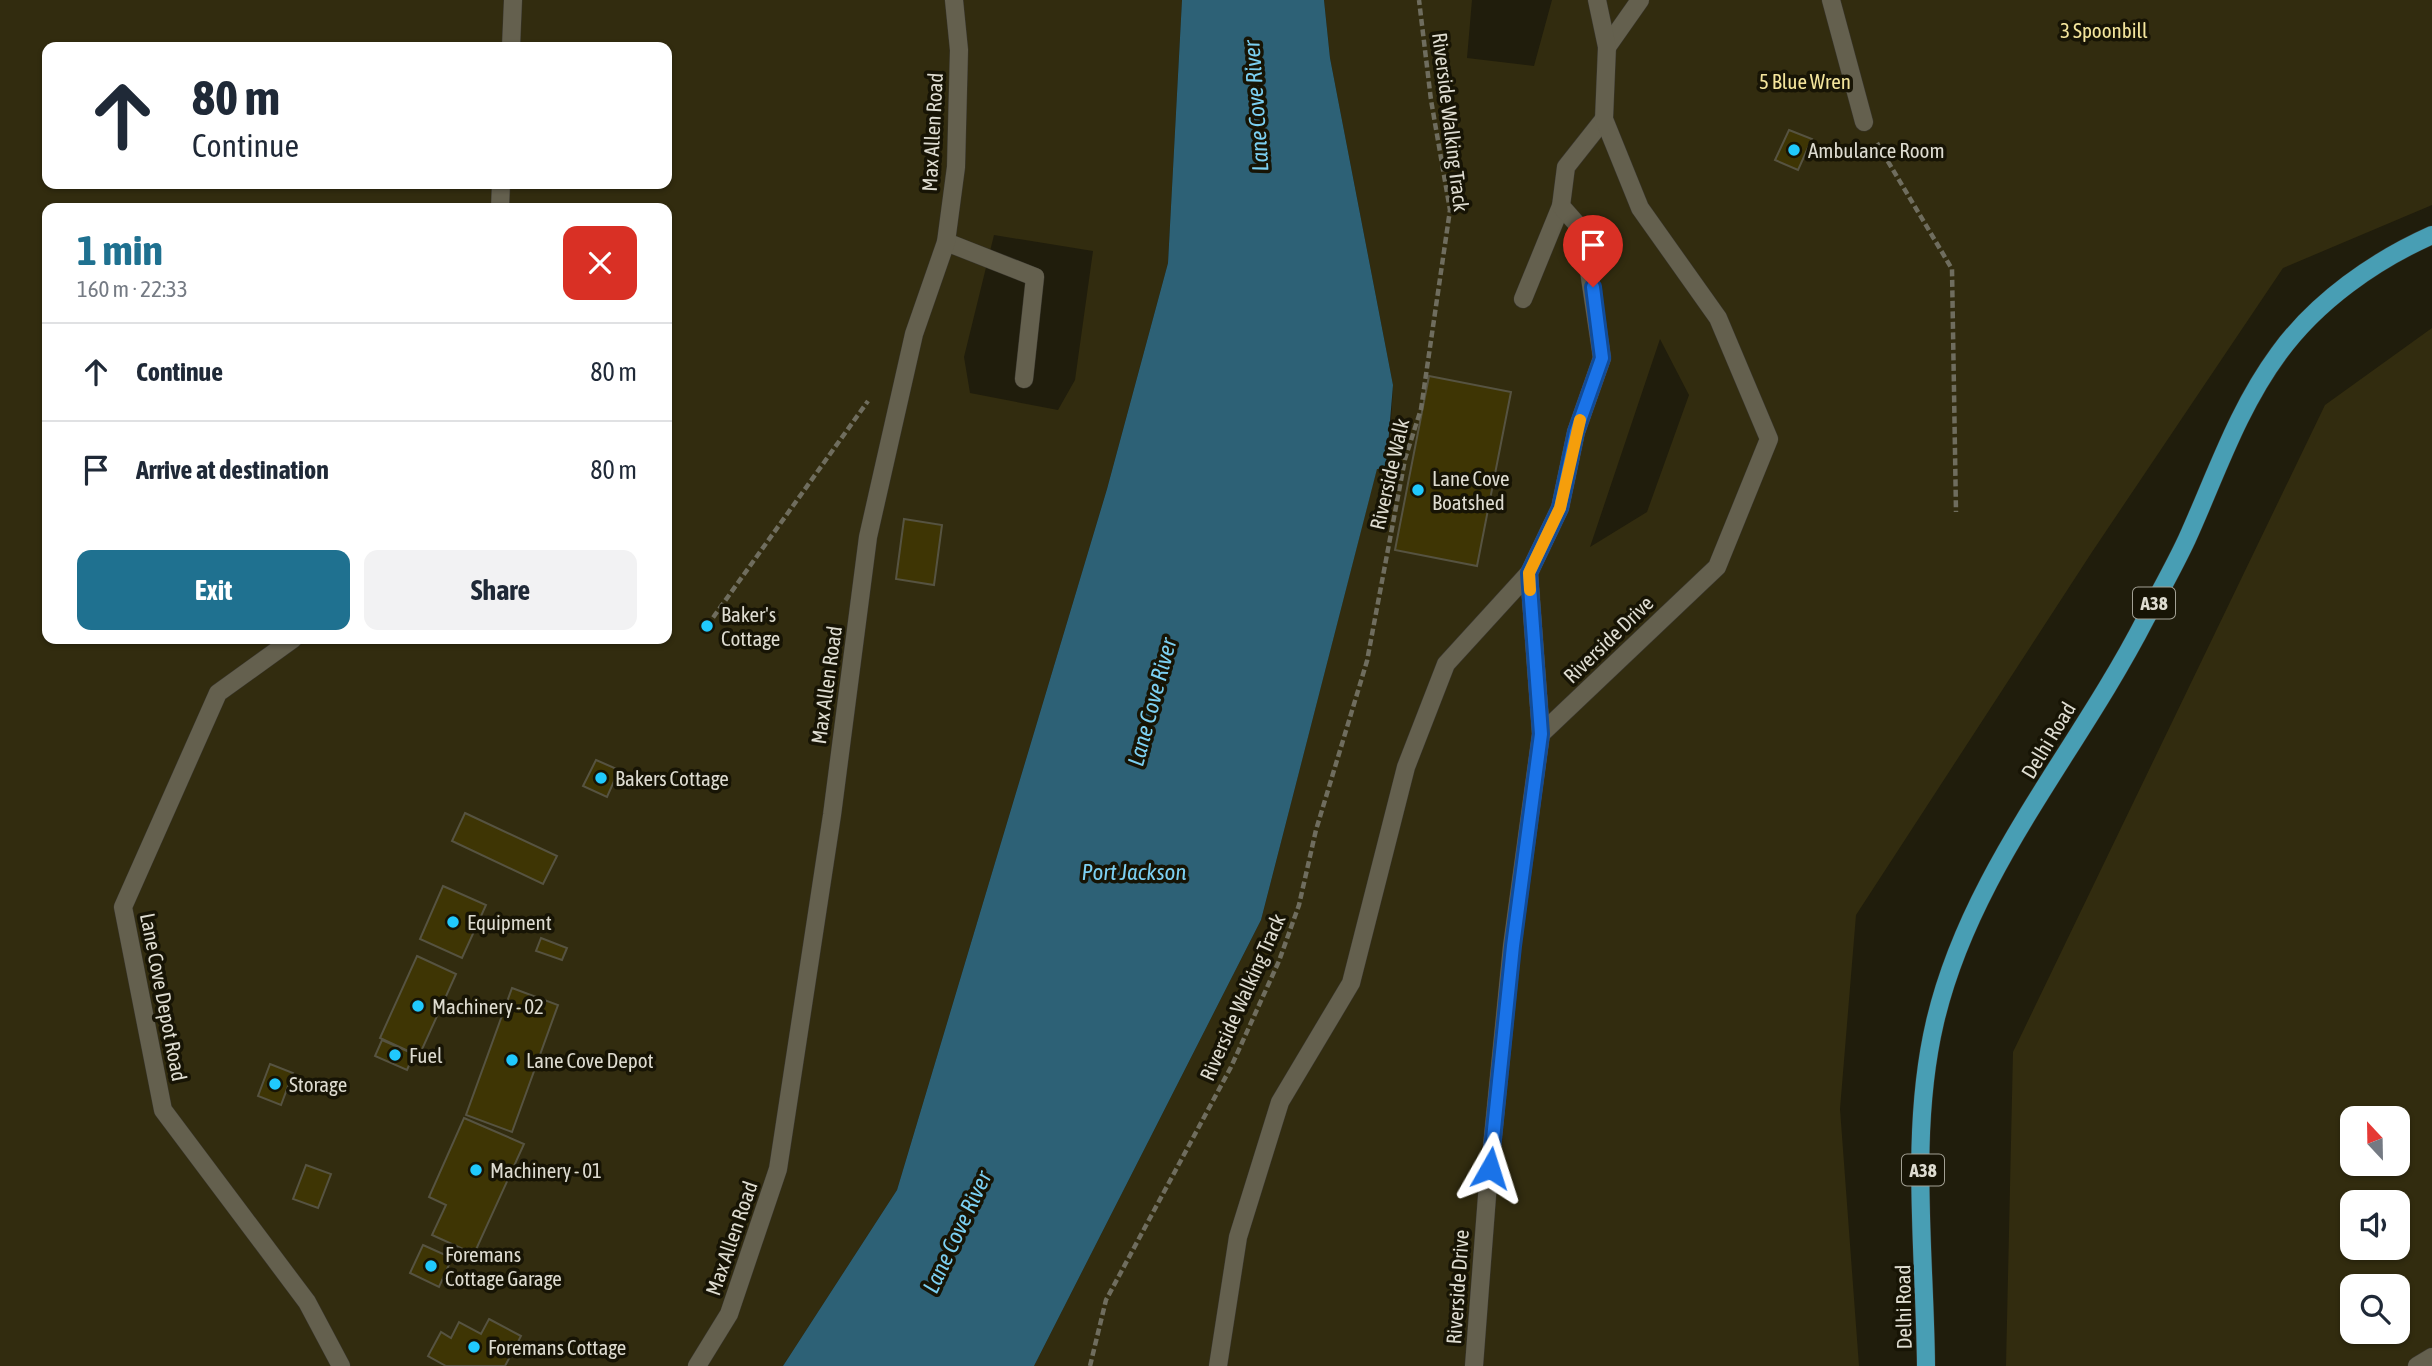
<!DOCTYPE html>
<meta charset="utf-8">
<style>
:root{--surface:#fff;--page:#f2f2f3;--text:#1f2937;--muted:#747a83;--line:#e0e1e3;--accent:#1f7190}
body{margin:0;font-family:"Asap Condensed",sans-serif;background:var(--page);color:var(--text);height:100vh;display:flex;flex-direction:column;font-size:26px;white-space:nowrap}
*{box-sizing:border-box;margin:0}
p{font-size:23px;color:var(--muted)}
.icon{flex:none;width:38px;height:38px;fill:none;stroke:currentColor;stroke-width:2;stroke-linecap:round;stroke-linejoin:round}
.map{position:relative;flex:1;overflow:hidden}
.side{position:absolute;left:42px;top:203px;width:630px;height:441px;display:flex;flex-direction:column;background:var(--surface);border-radius:14px;box-shadow:0 2px 5px #0004}
.side>*{flex:none}
.top-card{position:absolute;left:42px;top:42px;width:630px;height:147px;border-radius:14px;box-shadow:0 2px 5px #0004;background:#fff;color:var(--text);overflow:hidden}
.needle{width:46px;rotate:338deg}
.controls{position:absolute;left:2340px;top:1106px;display:grid;gap:14px}
.controls a{display:grid;place-items:center;width:70px;height:70px;border-radius:14px;background:var(--surface);box-shadow:0 2px 5px #0004;font-size:35px}
.pin{position:absolute;display:grid;place-items:center;width:60px;height:60px;color:#fff;margin:-72px -30px;border-radius:50% 50% 50% 0;rotate:-45deg;box-shadow:0 0 7px #0007}
.pin .icon{rotate:45deg}
.me{position:absolute;width:77px;margin:-38px;rotate:6deg;stroke-linejoin:round;filter:drop-shadow(0 0 5px #0008)}
.turn{display:flex;align-items:center;gap:24px;height:147px;padding:0 35px;font-size:32px}
.turn .icon{width:91px;height:91px;stroke-width:2.5}
.turn b{display:block;font-size:49px;line-height:60px}
.round{display:grid;place-items:center;flex:none;width:74px;height:74px;border-radius:14px;background:var(--page)}
.overview{display:flex;align-items:center;justify-content:space-between;height:119px;padding:0 35px}
h1{font-size:42px;font-weight:700;line-height:52px;color:var(--accent)}
.button{display:flex;gap:14px;margin-top:auto;padding:14px 35px}
.button a{flex:1;height:80px;border-radius:14px;background:var(--accent);color:#fff;font-size:28px;font-weight:700;line-height:80px;text-align:center}
.button a+a{background:var(--page);color:var(--text)}
ul{padding:0;list-style:none}
li{display:flex;align-items:center;gap:21px;height:98px;padding:0 35px;border-top:2px solid var(--line)}
li div{flex:1}
li b{display:block;font-size:26px}
li em{font-style:normal}
.map>svg:first-child{display:block}
</style>
<div class="map">
<svg width="2432" height="1366" viewBox="0 0 2432 1366">
<rect width="100%" height="100%" fill="#201d0c"/>
<g fill="#322c0f" fill-rule="evenodd">
<path d="M 0,0 L 1182,0 L 1168,263 L 1107,489 L 897,1190 L 783,1366 L 0,1366 ZM 47,47 L 667,47 L 667,184 L 47,184 ZM 47,208 L 667,208 L 667,639 L 47,639 ZM 994,235 L 1093,251 L 1075,380 L 1058,410 L 970,393 L 964,357 Z"/>
<path d="M 1324,0 L 1472,0 L 1467,58 L 1534,66 L 1552,0 L 2432,0 L 2432,205 L 2283,268 L 2092,552 L 1856,915 L 1840,1109 L 1859,1366 L 1034,1366 L 1261,920 L 1377,468 L 1386,469 L 1389,457 L 1393,385 L 1330,58 ZM 1660,339 L 1689,395 L 1647,512 L 1590,547 Z"/>
<path d="M 2432,328 L 2432,1366 L 2006,1366 L 2013,1052 L 2325,405 ZM 2352,1118 L 2398,1118 L 2398,1164 L 2352,1164 ZM 2352,1202 L 2398,1202 L 2398,1248 L 2352,1248 ZM 2352,1286 L 2398,1286 L 2398,1332 L 2352,1332 Z"/>
</g>
<polygon fill="#2d6176" points="1182,0 1324,0 1330,58 1393,385 1386,469 1377,469 1261,920 1034,1366 783,1366 897,1190 1107,489 1168,263"/>
<g fill="#3e3504" stroke="#565341" stroke-width="2">
<polygon points="1789,130 1812,139 1798,170 1775,160"/>
<polygon points="1429,376 1511,392 1477,566 1395,550"/>
<polygon points="904,519 942,525 934,585 896,579"/>
<polygon points="596,760 619,770 607,797 583,786"/>
<polygon points="465,813 557,856 543,884 452,841"/>
<polygon points="443,886 486,905 462,958 420,939"/>
<polygon points="541,938 567,948 562,960 536,951"/>
<polygon points="417,956 456,974 419,1056 380,1038"/>
<polygon points="512,988 558,1005 512,1132 466,1115"/>
<polygon points="382,1040 414,1054 407,1070 375,1056"/>
<polygon points="270,1064 293,1073 281,1105 258,1096"/>
<polygon points="464,1118 524,1144 474,1254 432,1235 446,1205 429,1197"/>
<polygon points="306,1165 331,1174 318,1208 293,1199"/>
<polygon points="423,1245 452,1258 439,1287 410,1273"/>
<polygon points="489,1319 521,1336 505,1366 446,1366 428,1356 441,1332 451,1338 459,1322 481,1334"/>
</g>
<g fill="none" stroke-linecap="round" stroke-linejoin="round">
<defs>
<g id="service">
<polyline points="1831,0 1864,122"/>
<polyline points="511,47 513,0"/>
<polyline points="500,208 501,184"/>
<polyline points="946,242 1035,277 1024,379"/>
<polyline points="1523,299 1561,206"/>
<polyline points="1529,573 1560,508 1576,432 1602,358 1583,231 1561,206 1566,167 1604,119"/>
<polyline points="293,639 218,693 123,907 163,1110 307,1302 341,1366"/>
<polyline points="1218,1366 1238,1237 1280,1102 1351,983 1406,767 1446,664 1529,573 1541,734"/>
<polyline points="2417,1366 2432,1357"/>
</g>
<g id="minor">
<polyline points="1607,47 1640,0"/>
<polyline points="697,1366 729,1314 778,1169 832,815 868,537 914,334 946,242 956,167 959,50 954,0"/>
<polyline points="1474,1366 1487,1196 1512,946 1541,734 1717,567 1769,439 1718,318 1640,208 1604,119 1607,47 1597,0"/>
</g>
<path id="primary" d="M 1926,1366 C 1925,1253 1909,1133 1935,1022 C 1970,872 2076,754 2145,620 C 2159,593 2174,567 2187,539 C 2216,475 2237,410 2279,353 C 2317,301 2374,261 2432,235"/>
</defs>
<use href="#service" stroke="#39362e" stroke-width="19"/>
<use href="#minor" stroke="#39362e" stroke-width="19"/>
<use href="#primary" stroke="#39362e" stroke-width="19"/>
<g stroke="#6f6d5e" stroke-width="4.5" stroke-dasharray="7 3.5" stroke-linecap="butt">
<polyline points="1877,143 1952,269 1956,512"/>
<polyline points="707,626 868,401"/>
<polyline points="1090,1366 1106,1300 1231,1067 1279,961 1299,905 1316,830 1367,661 1405,459 1421,409 1450,210 1431,100 1419,0"/>
</g>
<use href="#service" stroke="#64604e" stroke-width="18"/>
<use href="#minor" stroke="#64604e" stroke-width="18"/>
<use href="#primary" stroke="#489eb4" stroke-width="18"/>
</g>
<g fill="none" stroke-linecap="round" stroke-linejoin="round">
<defs>
<polyline id="route" points="1490,1168 1513,946 1541,734 1529,573 1560,508 1576,432 1602,358 1593,287"/>
</defs>
<use href="#route" stroke="#114b97" stroke-width="18"/>
<use href="#route" stroke="#1a73e8" stroke-width="12"/>
<polyline stroke="#f59e0b" stroke-width="12" points="1530,590 1529,573 1560,508 1580,420"/>
</g>
<g fill="#20c9fd" stroke="#171405" stroke-width="2.5">
<circle cx="1794" cy="150" r="7"/>
<circle cx="1418" cy="490" r="7"/>
<circle cx="707" cy="626" r="7"/>
<circle cx="601" cy="778" r="7"/>
<circle cx="453" cy="922" r="7"/>
<circle cx="418" cy="1006" r="7"/>
<circle cx="395" cy="1055" r="7"/>
<circle cx="512" cy="1060" r="7"/>
<circle cx="275" cy="1084" r="7"/>
<circle cx="476" cy="1170" r="7"/>
<circle cx="431" cy="1266" r="7"/>
<circle cx="474" cy="1347" r="7"/>
</g>
<g text-anchor="middle" dominant-baseline="central" stroke-width="7" stroke-linejoin="round" paint-order="stroke">
<g fill="#171405" stroke="#a2a094" stroke-width="2">
<rect x="2133" y="587.5" width="42" height="31" rx="5"/>
<rect x="1902" y="1154.5" width="42" height="31" rx="5"/>
</g>
<g font-size="19" font-weight="bold" fill="#dedcd1">
<text x="2154" y="603">A38</text>
<text x="1923" y="1170">A38</text>
</g>
<g font-size="21" fill="#f4e59c" stroke="#171405">
<text x="2104" y="30">3 Spoonbill</text>
<text x="1805" y="81">5 Blue Wren</text>
</g>
<g font-size="21" fill="#dedcd1" stroke="#171405">
<text transform="translate(1451 122) rotate(83)">Riverside Walking Track</text>
<text transform="translate(932 132) rotate(-87)">Max Allen Road</text>
<text transform="translate(1389 474) rotate(-77)">Riverside Walk</text>
<text transform="translate(1608 639) rotate(-44)">Riverside Drive</text>
<text transform="translate(826 685) rotate(-82)">Max Allen Road</text>
<text transform="translate(2048 740) rotate(-59)">Delhi Road</text>
<text transform="translate(164 997) rotate(79)">Lane Cove Depot Road</text>
<text transform="translate(1242 997) rotate(-66)">Riverside Walking Track</text>
<text transform="translate(731 1238) rotate(-71)">Max Allen Road</text>
<text transform="translate(1457 1287) rotate(-86)">Riverside Drive</text>
<text transform="translate(1903 1307) rotate(-91)">Delhi Road</text>
</g>
<g font-size="21" fill="#dedcd1" stroke="#171405" text-anchor="start">
<text x="1808" y="150">Ambulance Room</text>
<text x="1432" y="478">Lane Cove<tspan x="1432" dy="24">Boatshed</tspan></text>
<text x="721" y="614">Baker's<tspan x="721" dy="24">Cottage</tspan></text>
<text x="615" y="778">Bakers Cottage</text>
<text x="467" y="922">Equipment</text>
<text x="432" y="1006">Machinery - 02</text>
<text x="409" y="1055">Fuel</text>
<text x="526" y="1060">Lane Cove Depot</text>
<text x="289" y="1084">Storage</text>
<text x="490" y="1170">Machinery - 01</text>
<text x="445" y="1254">Foremans<tspan x="445" dy="24">Cottage Garage</tspan></text>
<text x="488" y="1347">Foremans Cottage</text>
</g>
<g font-size="23" font-style="italic" fill="#7cd0f2" stroke="#171405">
<text transform="translate(1256 106) rotate(-94)">Lane Cove River</text>
<text transform="translate(1152 702) rotate(-75)">Lane Cove River</text>
<text x="1134" y="872">Port Jackson</text>
<text transform="translate(957 1232) rotate(-65)">Lane Cove River</text>
</g>
</g>
</svg>
<div class="controls">
<a><svg class="needle" viewBox="-14 -14 28 28"><path d="M0-13l5 13h-10z" fill="#e53935"/><path d="M0 13l5-13h-10z" fill="#747a83"/></svg></a>
<a><svg class="icon" aria-label="sound" viewBox="0 0 24 24"><path d="M4 9h4l5-4v14l-5-4H4zM17 9q2 3 0 6"/></svg></a>
<a><svg class="icon" aria-label="search" viewBox="0 0 24 24"><circle cx="10" cy="10" r="6"/><path d="M15 15l6 6"/></svg></a>
</div>
<div class="pin" style="left:1593px;top:287px;background:#d93025"><svg class="icon" aria-label="arrive" viewBox="0 0 24 24"><path d="M6 21V4h12l-3 4 3 4H6"/></svg></div>
<svg class="me" style="left:1490px;top:1168px" viewBox="-20 -20 40 40"><path d="M0-17L14 15 0 8-14 15z" fill="#1a73e8" stroke="#fff" stroke-width="4"/></svg>
<div class="top-card">
<div class="turn"><svg class="icon" aria-label="ahead" viewBox="0 0 24 24"><path d="M12 20V5M6 11l6-6 6 6"/></svg><div><b>80 m</b>Continue</div></div>
</div>
<section class="side">
<div class="overview"><div><h1>1 min</h1><p>160 m · 22:33</p></div><a class="round" style="background:#d93025;color:#fff"><svg class="icon" aria-label="close" viewBox="0 0 24 24"><path d="M6 6l12 12M18 6L6 18"/></svg></a></div>
<ul>
<li><svg class="icon" aria-label="ahead" viewBox="0 0 24 24"><path d="M12 20V5M6 11l6-6 6 6"/></svg><div><b>Continue</b></div><em>80 m</em></li>
<li><svg class="icon" aria-label="arrive" viewBox="0 0 24 24"><path d="M6 21V4h12l-3 4 3 4H6"/></svg><div><b>Arrive at destination</b></div><em>80 m</em></li>
</ul>
<div class="button"><a>Exit</a><a>Share</a></div>
</section>
</div>
